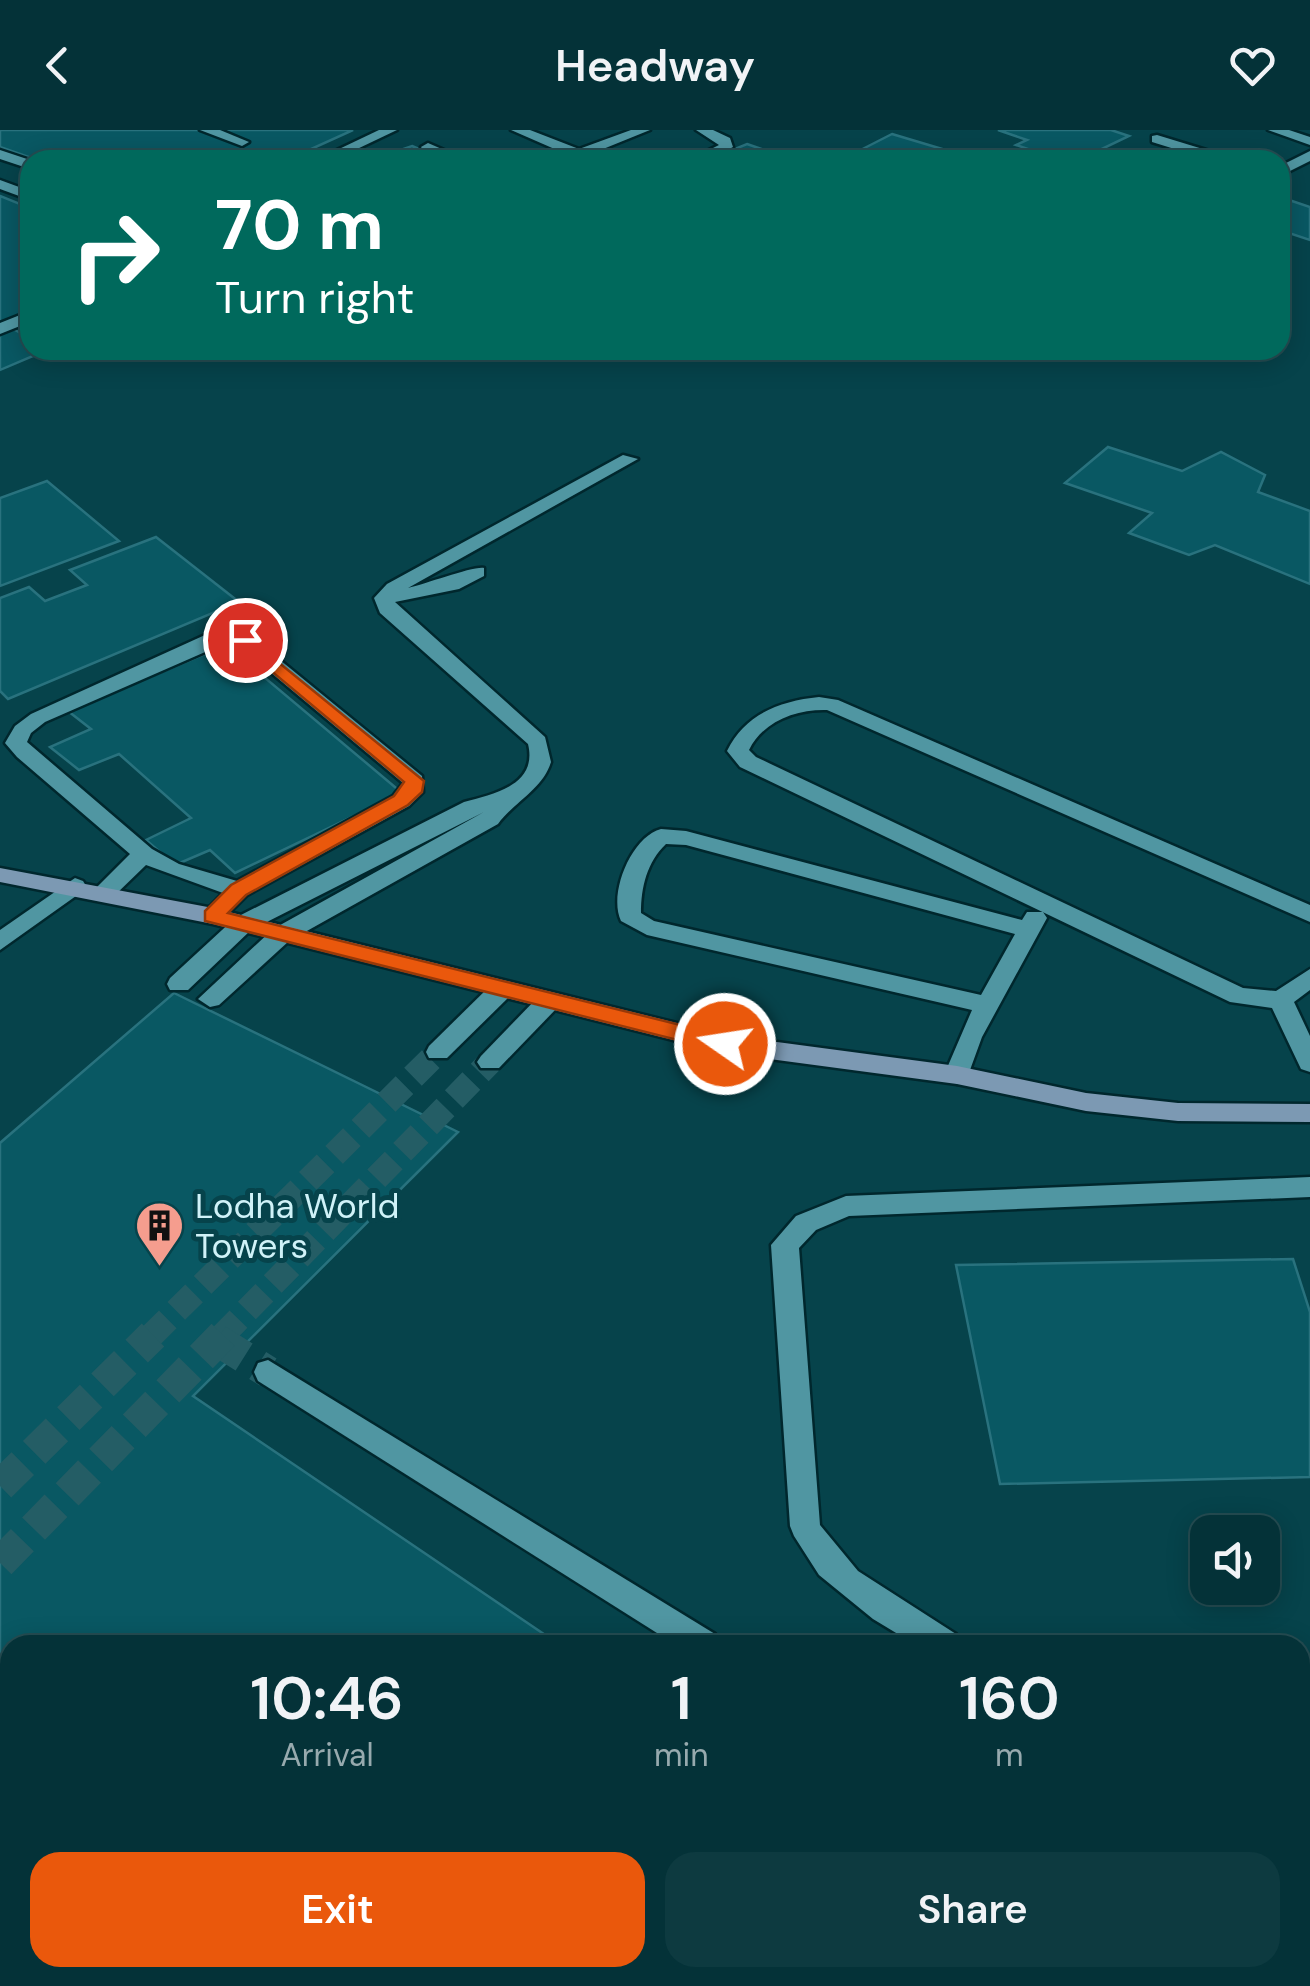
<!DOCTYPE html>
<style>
:root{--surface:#043238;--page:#0d3a40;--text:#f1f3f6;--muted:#97aaae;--line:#254d53;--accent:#ea580c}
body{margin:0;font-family:"DM Sans",sans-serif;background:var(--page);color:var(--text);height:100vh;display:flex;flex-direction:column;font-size:38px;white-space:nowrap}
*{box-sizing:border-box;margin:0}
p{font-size:32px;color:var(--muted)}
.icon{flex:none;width:55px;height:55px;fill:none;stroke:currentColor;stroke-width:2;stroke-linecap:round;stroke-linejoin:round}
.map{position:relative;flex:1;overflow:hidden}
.details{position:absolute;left:0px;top:1505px;width:1310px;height:352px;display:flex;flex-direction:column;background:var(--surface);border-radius:30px 30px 0 0;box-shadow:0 5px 25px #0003,0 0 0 2px var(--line)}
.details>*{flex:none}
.banner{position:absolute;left:20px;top:20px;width:1270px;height:210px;border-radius:30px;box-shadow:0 5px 25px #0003,0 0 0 2px var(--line);background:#00695c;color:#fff;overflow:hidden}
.fabs{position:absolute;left:1190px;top:1385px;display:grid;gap:20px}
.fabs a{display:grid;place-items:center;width:90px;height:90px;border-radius:20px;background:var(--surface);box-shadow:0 5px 25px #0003,0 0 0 2px var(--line);font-size:50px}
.pin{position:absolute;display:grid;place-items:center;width:85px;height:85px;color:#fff;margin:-42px;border:5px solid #fff;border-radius:50%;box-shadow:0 2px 10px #0007}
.me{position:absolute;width:110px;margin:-55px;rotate:283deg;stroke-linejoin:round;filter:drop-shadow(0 0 8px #0008)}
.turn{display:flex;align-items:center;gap:35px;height:210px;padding:0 30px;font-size:45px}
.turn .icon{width:130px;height:130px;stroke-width:2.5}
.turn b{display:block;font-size:70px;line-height:85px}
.eta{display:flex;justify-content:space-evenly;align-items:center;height:170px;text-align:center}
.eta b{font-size:60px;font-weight:600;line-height:70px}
.cta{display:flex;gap:20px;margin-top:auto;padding:20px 30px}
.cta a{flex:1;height:115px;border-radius:30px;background:var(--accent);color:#fff;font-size:40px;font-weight:600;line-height:115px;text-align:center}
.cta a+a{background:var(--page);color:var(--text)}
header{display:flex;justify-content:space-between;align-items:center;height:130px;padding:0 30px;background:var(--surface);font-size:45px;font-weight:600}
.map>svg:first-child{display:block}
</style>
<header><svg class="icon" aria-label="back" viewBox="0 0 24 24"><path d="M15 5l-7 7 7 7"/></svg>Headway<svg class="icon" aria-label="heart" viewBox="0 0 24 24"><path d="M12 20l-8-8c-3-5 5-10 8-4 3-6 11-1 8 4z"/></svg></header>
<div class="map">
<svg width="1310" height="1856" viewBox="0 0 1310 1856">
<rect width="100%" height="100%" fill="#06434b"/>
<g fill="#095863" stroke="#29727e" stroke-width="2.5">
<polygon points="0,0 353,0 287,30 37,30 0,17"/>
<polygon points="998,0 1111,0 1129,6 1079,30 1060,30 1016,15 1027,10"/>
<polygon points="892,4 979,30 841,30"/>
<polygon points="747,14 785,27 708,30"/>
<polygon points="412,16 444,30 371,30"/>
<polygon points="0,66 30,78 30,180 0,194"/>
<polygon points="1292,71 1310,77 1310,110 1280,100 1280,79"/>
<polygon points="13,199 30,208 30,220 47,220 0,240 0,204"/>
<polygon points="1108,317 1182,341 1221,322 1265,345 1258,362 1310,381 1310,454 1215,415 1189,425 1129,403 1152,383 1065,353"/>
<polygon points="47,351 119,411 0,456 0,368"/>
<polygon points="156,407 239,472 8,569 0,561 0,468 29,457 45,471 87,455 70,440"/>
<polygon points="226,515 402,663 235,743 210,720 175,735 146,710 191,688 119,624 79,640 50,617 91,599 68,581"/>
<polygon points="174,863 458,1002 193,1266 560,1515 10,1515 10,1660 0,1664 0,1013"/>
<polygon points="1293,1129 1310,1182 1310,1347 1000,1354 956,1135"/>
<polygon points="10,1660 10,1848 181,1848 178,1856 0,1856 0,1664"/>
<polygon points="181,1848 875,1848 871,1856 178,1856"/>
</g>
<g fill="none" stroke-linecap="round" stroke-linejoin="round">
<g stroke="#245d65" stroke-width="25" stroke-dasharray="25 12" stroke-linecap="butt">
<polyline points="150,1207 438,922"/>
<polyline points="221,1207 490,932"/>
</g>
<g stroke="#245d65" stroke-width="32" stroke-dasharray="32 16" stroke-linecap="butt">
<polyline points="217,1210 268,1242"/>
<polyline points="0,1356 153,1205"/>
<polyline points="0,1433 223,1205"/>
</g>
<defs>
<g id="lane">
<polygon points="200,0 220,0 249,12 242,16"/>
<polygon points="379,0 397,0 334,30 316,30"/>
<polygon points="0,20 30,30 30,39 0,29"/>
<polygon points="0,50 30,61 30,70 0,59"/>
<polygon points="30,181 30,192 0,204 0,193"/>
</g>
<g id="street">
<polygon points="511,0 530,0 579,19 631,0 650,0 576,30 556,30 566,24"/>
<polygon points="696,0 713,0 730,8 733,17 708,30 689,30 719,15"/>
<polygon points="1268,0 1289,0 1310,7 1310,15"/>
<polygon points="1157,5 1229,27 1231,30 1210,30 1152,12 1152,6"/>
<polygon points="428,13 460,27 462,30 444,30 423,20 421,17"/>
<polygon points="1310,21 1310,31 1280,46 1280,36"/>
<path d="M 623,325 L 638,329 L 408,458 C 426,454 473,436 484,438 L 484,446 L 459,459 L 395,472 L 545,607 L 551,632 C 543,659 514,672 498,694 L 289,811 L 219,875 L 210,877 L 198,869 L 273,799 L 484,682 L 251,800 L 188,860 L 170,860 L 167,854 L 170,848 L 235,788 L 464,672 C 494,664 538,655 528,614 L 380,483 L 374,468 L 387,454 Z"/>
<path d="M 229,500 L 252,507 L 422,646 L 423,662 L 409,676 L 247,765 L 221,791 L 205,791 L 201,786 L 223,763 L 146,735 L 113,767 L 97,767 L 94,762 L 97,757 L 130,724 L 17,627 L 5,613 L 15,596 L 31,584 L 205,505 ZM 228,512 L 238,515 L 403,653 L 393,666 L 237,751 L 179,734 L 152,719 L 27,612 L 31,603 L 45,592 Z"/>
<path d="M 819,567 L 838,570 L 1310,775 L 1310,792 L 827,580 C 797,579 763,591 749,620 L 756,627 L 1243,858 L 1276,861 L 1310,839 L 1310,860 L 1294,872 L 1310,906 L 1310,942 L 1301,939 L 1272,878 L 1230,872 L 740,637 L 727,621 C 745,584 780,571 819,567 Z"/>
<path d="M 661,699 L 686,701 L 1022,790 L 1027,782 L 1043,782 L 1047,788 L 982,907 L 966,951 L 957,954 L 944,945 L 972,880 L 647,805 L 621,791 C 608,764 631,707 661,699 ZM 666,714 L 686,715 L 1015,804 L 981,865 L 654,791 L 641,783 C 641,757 647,732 666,714 Z"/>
<polygon points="75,748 83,751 86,756 83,761 0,820 0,800"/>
<polygon points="501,852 513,860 510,866 447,928 429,928 426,922 429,916 492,854"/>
<polygon points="548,864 560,872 557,878 499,938 481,938 477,932 481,926 539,866"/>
<polygon points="1310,1047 1310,1067 849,1086 816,1100 799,1118 820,1395 858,1441 956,1504 961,1515 916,1515 873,1489 819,1445 794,1406 790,1396 771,1115 796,1086 846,1066"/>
<polygon points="268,1230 715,1504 720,1515 676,1515 258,1251 254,1242 258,1233"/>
<polygon points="950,1848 987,1848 984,1856 947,1856"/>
</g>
<polygon id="secondary" points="0,738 213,778 725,905 957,936 1086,963 1178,973 1310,974 1310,992 1178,991 1086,981 957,954 725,923 213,794 0,752"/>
</defs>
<use href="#lane" stroke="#00272d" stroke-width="5"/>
<use href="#street" stroke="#00272d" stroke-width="5"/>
<use href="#secondary" stroke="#00272d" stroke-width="5"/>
<use href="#lane" fill="#5096a2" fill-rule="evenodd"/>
<use href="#street" fill="#5096a2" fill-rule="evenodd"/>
<use href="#secondary" fill="#7c99b3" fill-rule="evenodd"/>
</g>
<polygon fill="#ea580c" stroke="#983908" stroke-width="2.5" points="245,505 424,651 422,662 408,675 246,765 228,783 725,906 736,914 733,920 725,922 205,791 205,781 231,755 394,666 404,652 239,514 236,510"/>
<defs>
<symbol id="building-pin" viewBox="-11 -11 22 30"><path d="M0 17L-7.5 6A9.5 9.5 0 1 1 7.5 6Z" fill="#f59d8e" stroke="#06434b"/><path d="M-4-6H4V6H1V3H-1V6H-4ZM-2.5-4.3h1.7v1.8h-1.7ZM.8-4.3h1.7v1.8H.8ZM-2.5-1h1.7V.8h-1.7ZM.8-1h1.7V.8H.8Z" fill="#111"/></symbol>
</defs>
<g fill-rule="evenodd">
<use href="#building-pin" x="132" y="1068" width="55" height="75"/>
</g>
<g text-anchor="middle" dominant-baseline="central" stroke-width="10" stroke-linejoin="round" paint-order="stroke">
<g font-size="35" fill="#d0f2f8" stroke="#06434b" text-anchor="start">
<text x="195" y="1076">Lodha World<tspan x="195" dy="40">Towers</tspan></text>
</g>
</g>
</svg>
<div class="fabs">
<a><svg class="icon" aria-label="sound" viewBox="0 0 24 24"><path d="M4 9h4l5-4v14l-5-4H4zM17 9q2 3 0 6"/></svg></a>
</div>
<div class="pin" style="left:245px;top:510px;background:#d93025"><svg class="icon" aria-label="arrive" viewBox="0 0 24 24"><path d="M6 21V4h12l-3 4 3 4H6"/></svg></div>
<svg class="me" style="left:725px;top:914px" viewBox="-20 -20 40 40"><circle r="17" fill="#ea580c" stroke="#fff" stroke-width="3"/><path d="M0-11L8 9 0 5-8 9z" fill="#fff"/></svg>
<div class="banner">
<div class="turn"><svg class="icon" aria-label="right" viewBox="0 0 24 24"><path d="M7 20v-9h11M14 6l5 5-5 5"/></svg><div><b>70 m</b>Turn right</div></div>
</div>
<section class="details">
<div class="eta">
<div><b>10:46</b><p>Arrival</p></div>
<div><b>1</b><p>min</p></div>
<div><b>160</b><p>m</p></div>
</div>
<div class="cta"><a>Exit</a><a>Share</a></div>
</section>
</div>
